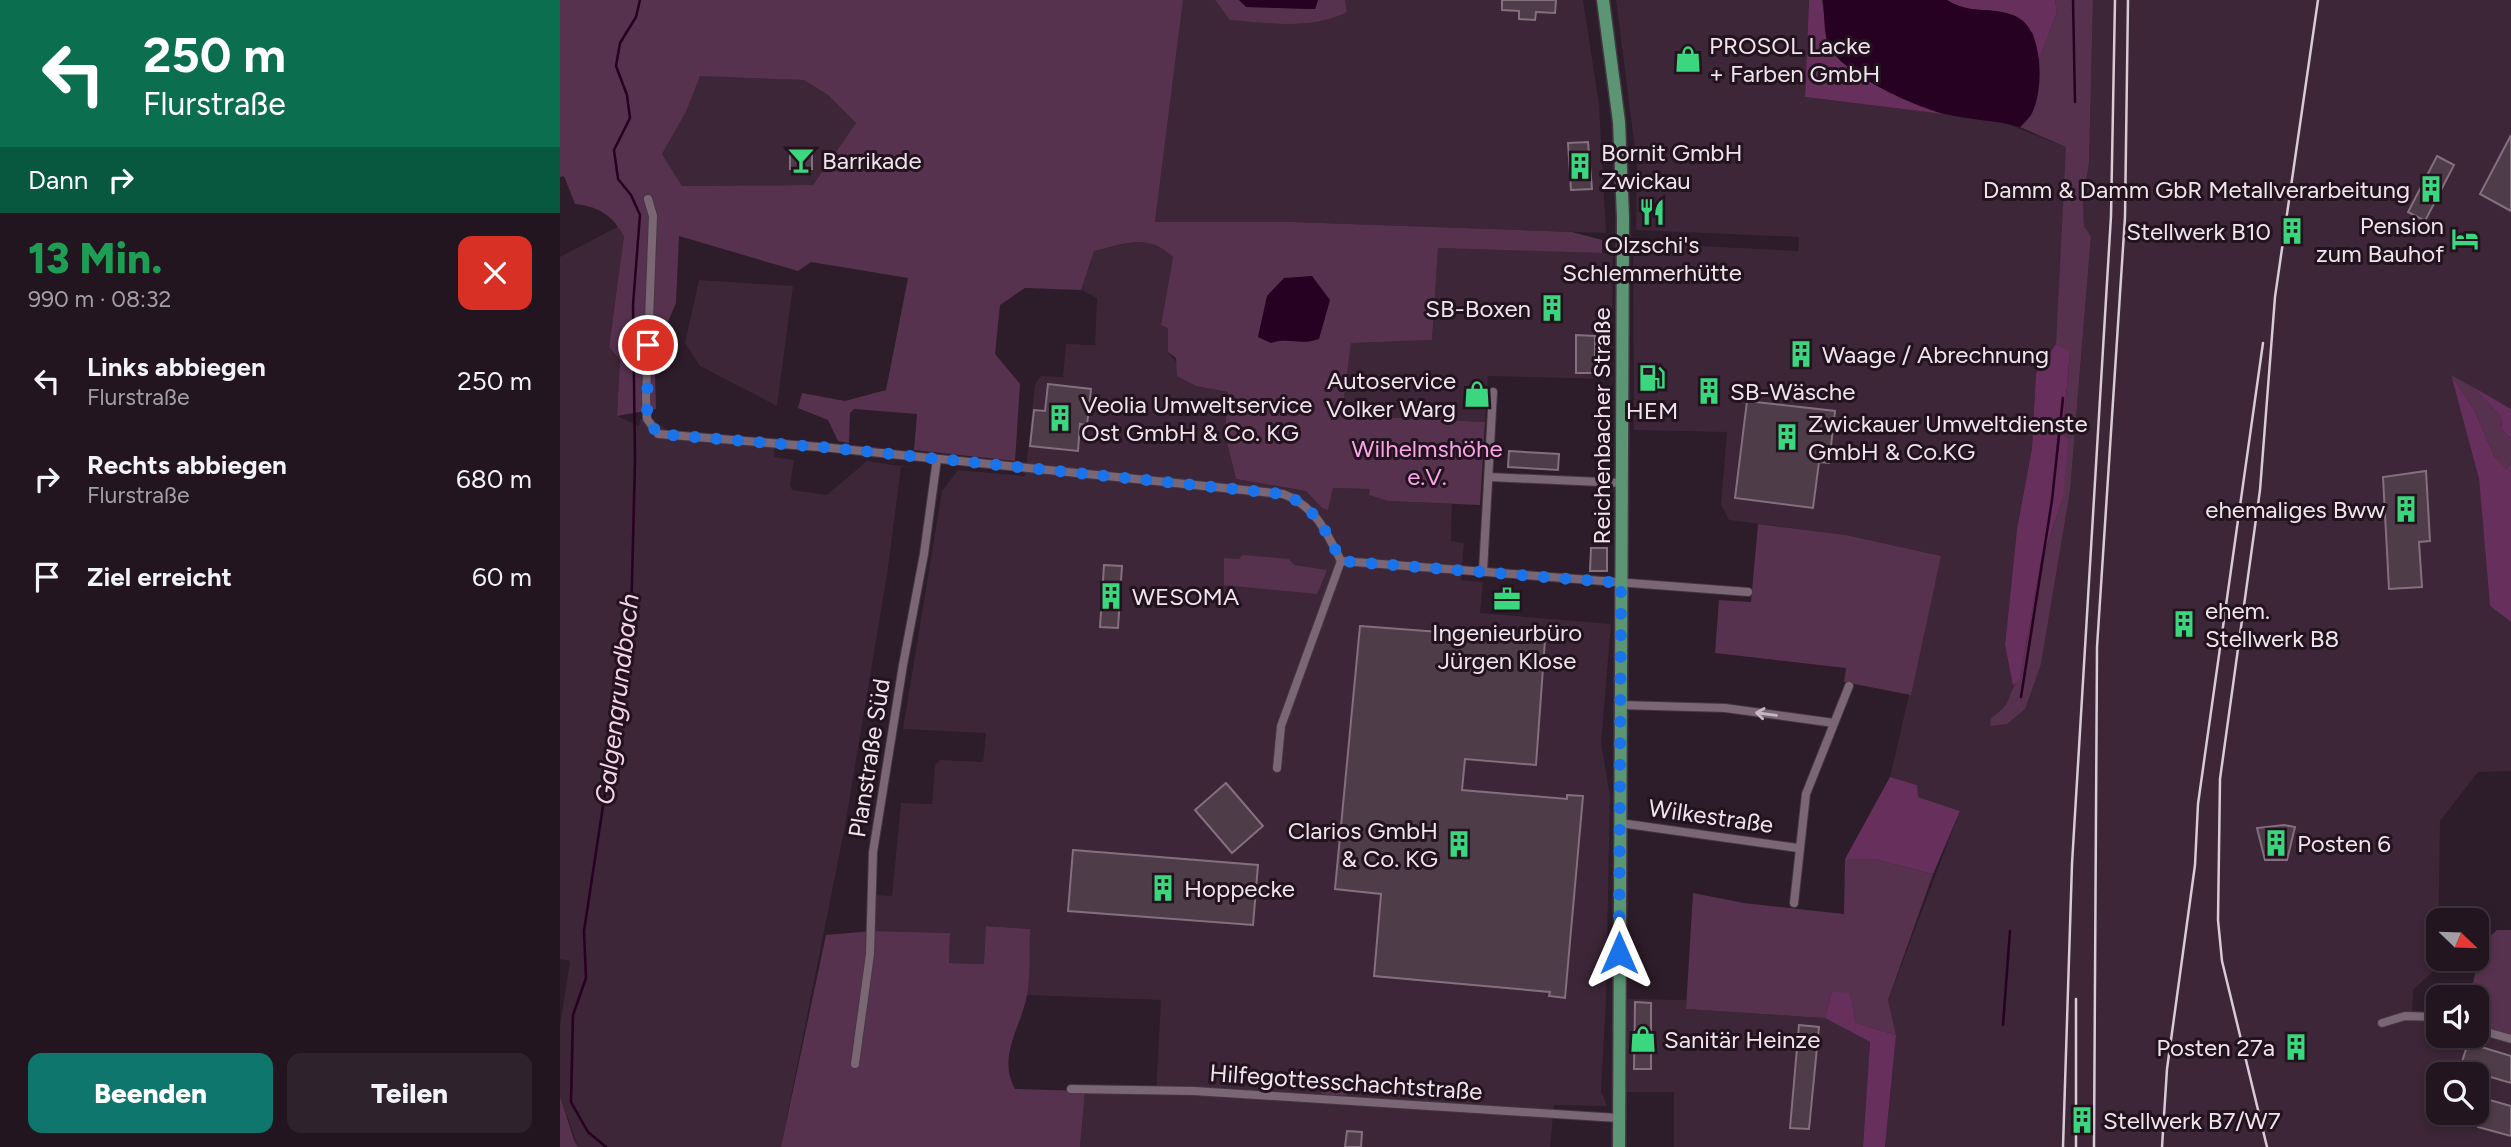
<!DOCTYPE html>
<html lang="de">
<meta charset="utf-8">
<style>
:root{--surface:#22151f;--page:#2e222c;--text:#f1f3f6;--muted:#a29fa4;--line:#3f343d;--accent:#0f766e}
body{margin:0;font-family:Figtree,sans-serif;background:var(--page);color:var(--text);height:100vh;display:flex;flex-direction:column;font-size:26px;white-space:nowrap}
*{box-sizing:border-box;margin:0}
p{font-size:23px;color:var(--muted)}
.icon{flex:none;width:38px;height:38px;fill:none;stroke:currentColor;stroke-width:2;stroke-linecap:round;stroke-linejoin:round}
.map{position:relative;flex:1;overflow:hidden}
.panel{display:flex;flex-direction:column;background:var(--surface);width:560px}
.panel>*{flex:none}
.guide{background:#0b6e4f;color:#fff;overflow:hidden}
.needle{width:46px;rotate:113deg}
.controls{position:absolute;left:1866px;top:908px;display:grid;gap:14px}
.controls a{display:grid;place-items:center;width:63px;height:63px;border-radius:14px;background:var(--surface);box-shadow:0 4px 10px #0003,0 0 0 2px var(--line);font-size:35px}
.pin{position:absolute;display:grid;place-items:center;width:60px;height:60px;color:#fff;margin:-30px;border:4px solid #fff;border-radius:50%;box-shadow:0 2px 7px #0007}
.me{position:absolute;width:77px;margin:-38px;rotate:0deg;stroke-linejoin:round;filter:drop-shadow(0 0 5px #0008)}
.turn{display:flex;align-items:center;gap:24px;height:147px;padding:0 28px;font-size:32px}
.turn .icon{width:91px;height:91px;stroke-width:2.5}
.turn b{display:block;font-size:49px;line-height:60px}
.then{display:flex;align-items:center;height:66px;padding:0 28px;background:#0003;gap:14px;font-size:26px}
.round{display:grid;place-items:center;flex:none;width:74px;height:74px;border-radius:14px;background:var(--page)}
.overview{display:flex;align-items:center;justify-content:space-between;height:119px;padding:0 28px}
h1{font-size:42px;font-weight:800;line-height:52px;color:#1e9e55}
.action{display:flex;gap:14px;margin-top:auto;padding:14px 28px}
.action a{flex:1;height:80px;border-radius:14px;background:var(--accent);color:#fff;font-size:28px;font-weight:800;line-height:80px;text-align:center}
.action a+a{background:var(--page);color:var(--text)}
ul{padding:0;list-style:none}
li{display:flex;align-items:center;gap:21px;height:98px;padding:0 28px}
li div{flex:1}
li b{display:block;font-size:26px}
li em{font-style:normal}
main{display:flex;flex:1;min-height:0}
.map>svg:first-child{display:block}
</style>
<main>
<section class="panel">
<div class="guide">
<div class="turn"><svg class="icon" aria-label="left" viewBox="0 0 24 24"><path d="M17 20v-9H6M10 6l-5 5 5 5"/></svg><div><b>250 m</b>Flurstraße</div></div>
<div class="then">Dann<svg class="icon" aria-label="right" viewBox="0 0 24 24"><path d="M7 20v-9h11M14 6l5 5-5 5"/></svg></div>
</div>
<div class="overview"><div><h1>13 Min.</h1><p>990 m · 08:32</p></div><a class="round" style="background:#d93025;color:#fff"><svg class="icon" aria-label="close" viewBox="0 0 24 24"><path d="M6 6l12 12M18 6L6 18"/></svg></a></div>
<ul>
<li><svg class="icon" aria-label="left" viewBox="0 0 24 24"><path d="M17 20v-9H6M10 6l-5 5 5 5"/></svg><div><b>Links abbiegen</b><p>Flurstraße</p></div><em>250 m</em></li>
<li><svg class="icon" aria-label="right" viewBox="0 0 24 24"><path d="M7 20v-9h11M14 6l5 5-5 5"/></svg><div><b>Rechts abbiegen</b><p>Flurstraße</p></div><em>680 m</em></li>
<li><svg class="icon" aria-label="arrive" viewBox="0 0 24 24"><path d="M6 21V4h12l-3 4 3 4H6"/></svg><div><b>Ziel erreicht</b></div><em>60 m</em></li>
</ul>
<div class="action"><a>Beenden</a><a>Teilen</a></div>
</section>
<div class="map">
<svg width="1951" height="1147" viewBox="0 0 1951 1147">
<rect width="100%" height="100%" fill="#2d1c29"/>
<g fill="#3c2637" fill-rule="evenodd">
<polygon points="623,0 655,0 671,20 787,12 785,0 1023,0 1039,104 1046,233 732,222 595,222"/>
<path d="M 1056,0 L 1249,0 L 1245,97 L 1437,120 L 1506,147 L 1508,208 L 1496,344 L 1476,373 L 1472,448 L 1457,529 L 1445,645 L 1453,686 L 1447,708 L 1431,718 L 1447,724 L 1481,664 L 1510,491 L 1531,236 L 1524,226 L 1523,201 L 1529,163 L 1533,0 L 1951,0 L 1951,409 L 1891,376 L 1919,479 L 1930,606 L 1951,622 L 1951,771 L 1918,772 L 1880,821 L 1878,959 L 1881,959 L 1881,964 L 1853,990 L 1852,1017 L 1878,1022 L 1878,1036 L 1916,1036 L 1916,1033 L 1951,1043 L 1951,1147 L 1325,1147 L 1336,1035 L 1328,1000 L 1400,811 L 1357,797 L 1357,785 L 1330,777 L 1381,556 L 1286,535 L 1169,520 L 1161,505 L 1167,432 L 1074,430 L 1073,249 L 1080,243 L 1238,251 L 1239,237 L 1076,230 L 1077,165 ZM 1878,1074 L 1916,1074 L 1916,1113 L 1878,1113 Z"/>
<polygon points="140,75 244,80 268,95 296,123 253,185 122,186 102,154 126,112"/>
<polygon points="59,226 64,236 49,347 60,360 57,416 79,426 80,419 100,424 108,431 215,440 214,457 234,460 230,484 232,490 267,495 307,461 354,468 341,467 328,568 285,826 221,1147 18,1147 0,1096 0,1026 10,961 0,959 0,257"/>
<polygon points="576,241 600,244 613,257 601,324 609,328 608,352 636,386 668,392 665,434 676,479 746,491 762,508 768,509 773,488 810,489 829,501 892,504 891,541 904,543 901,580 923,582 920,613 1051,624 1041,743 1050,796 1046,999 1041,1091 1047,1106 994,1105 990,1147 520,1147 525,1091 596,1093 601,1000 467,995 469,929 427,926 425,964 389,963 390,933 312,931 317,895 332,896 341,803 372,804 375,765 380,760 423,762 426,733 343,729 382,491 398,470 465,476 475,384 481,376 503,377 506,344 535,345 537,298 521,290 534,251"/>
<polygon points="878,248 1053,253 1051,379 928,376 925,422 813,417 782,413 791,343 872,340"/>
<polygon points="139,280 233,286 217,406 140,366 125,343"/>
<polygon points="1067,999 1128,1000 1127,1009 1265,1018 1310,1042 1303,1147 1114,1147 1114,1092 1067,1092"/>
</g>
<g fill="#57324f" fill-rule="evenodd">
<path d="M 0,0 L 623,0 L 595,222 L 732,222 L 1012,232 L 1042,240 L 1042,253 L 878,248 L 872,340 L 791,343 L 782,413 L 813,417 L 925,422 L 920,505 L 829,501 L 809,495 L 810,489 L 773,488 L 768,510 L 762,508 L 746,491 L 676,479 L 665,434 L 668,392 L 636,386 L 617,376 L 616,358 L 608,352 L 608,328 L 601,325 L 613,257 C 588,232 565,244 534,251 L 521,290 L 465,288 L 440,305 L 435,354 L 460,384 L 455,461 L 354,450 L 357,414 L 294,409 L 290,413 L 289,443 L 278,441 L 268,420 L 238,408 L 242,393 L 285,401 L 326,390 L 348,278 L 251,262 L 238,271 L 119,236 L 116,303 L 107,324 L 110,368 L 95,374 L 96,409 L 57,416 L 60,360 L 49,347 L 64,236 C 53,215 37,206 15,204 L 4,176 L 0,177 ZM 140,76 L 244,80 L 268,95 L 296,123 L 253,185 L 122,186 L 102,154 L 126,112 Z"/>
<path d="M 655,0 L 679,0 L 687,7 L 755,9 L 758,0 L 785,0 L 787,12 C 750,30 711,23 670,20 Z"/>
<path d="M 1495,0 L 1533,0 L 1529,163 L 1523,201 L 1524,226 L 1531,236 L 1510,491 L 1481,664 L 1465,709 L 1447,724 L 1430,726 L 1431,718 C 1456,702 1444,696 1460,678 L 1480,566 L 1503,498 L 1503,433 L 1510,352 L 1496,344 L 1506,147 L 1460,127 L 1471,115 L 1477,93 L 1478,63 L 1497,12 Z"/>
<polygon points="1891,375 1913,387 1941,417 1942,430 1951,439 1951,462 1947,471 1934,456 1915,411"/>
<polygon points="1198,524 1286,535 1381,556 1351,695 1284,682 1286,668 1155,653 1159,600 1191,602"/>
<polygon points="683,555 729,559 734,565 767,570 757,594 664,585 664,558 679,559"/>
<polygon points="1285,859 1314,859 1373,874 1328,1000 1336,1035 1296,1023 1290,995 1272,991 1265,1018 1126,1009 1133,893 1184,903 1284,914"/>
<path d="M 426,926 L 470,929 C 469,950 471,974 467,995 C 461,1028 437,1056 455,1089 L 525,1091 L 520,1147 L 221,1147 L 266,935 L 312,931 L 390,933 L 389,963 L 424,964 Z"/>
<polygon points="1937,930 1951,930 1951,1036 1916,1025 1916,998 1910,998 1921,945"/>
<polygon points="777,1075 787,1079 789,1092 785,1096 762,1094 759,1088 764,1079"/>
<polygon points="0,1096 14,1140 18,1147 0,1147"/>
</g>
<g fill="#672f5c">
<polygon points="1249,0 1262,0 1268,46 1339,95 1384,114 1245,97"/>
<polygon points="1387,0 1495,0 1497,12 1478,63 1473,33 1430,10 1403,10"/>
<polygon points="1496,344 1510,351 1503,433 1508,440 1503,498 1480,566 1460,679 1453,686 1445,645 1457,529 1472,448 1476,373"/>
<polygon points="1891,375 1915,411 1934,456 1947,470 1951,462 1951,622 1930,606 1919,479"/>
<polygon points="1913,387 1951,409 1951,439 1942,430 1941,417"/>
<polygon points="1330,777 1357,785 1358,797 1400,811 1373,874 1314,859 1285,859"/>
<polygon points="1272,991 1290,994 1296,1023 1336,1035 1325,1147 1303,1147 1310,1042 1265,1018"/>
</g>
<g fill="#270121">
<polygon points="679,0 758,0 755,9 686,7"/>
<path d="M 1263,0 L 1387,0 C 1412,16 1438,5 1459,18 C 1484,33 1484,92 1471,115 C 1468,119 1463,124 1460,127 C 1435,120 1410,120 1385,114 C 1355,107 1285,75 1270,48 C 1263,36 1265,14 1263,0 Z"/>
<path d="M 752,276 L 770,300 L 759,339 C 741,346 728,337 711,343 L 698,337 L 707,296 L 724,278 Z"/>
</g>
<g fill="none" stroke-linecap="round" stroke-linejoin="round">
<g stroke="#270121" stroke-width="2.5">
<polyline points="1513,0 1515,102"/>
<polyline points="1461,697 1492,500 1503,398"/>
<polyline points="1443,1025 1450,931"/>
<polyline points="46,1147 28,1132 11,1102 13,1015 26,978 24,931 71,622 75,460 73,305 80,215 71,195 58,179 54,150 70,118 67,95 56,66 60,43 76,17 80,0"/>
</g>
</g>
<g fill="#4e3c49" stroke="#836f7e" stroke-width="2">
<polygon points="942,0 996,0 995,13 976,12 975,20 959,19 959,11 942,10"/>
<polygon points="1951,135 1951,211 1920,194"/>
<polygon points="1028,142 1032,189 1011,190 1008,143"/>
<rect x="230" y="152" width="22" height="17"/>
<polygon points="1877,156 1894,165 1865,221 1848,212"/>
<polygon points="1016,335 1035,336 1035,373 1016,373"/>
<polygon points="488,384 531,389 527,425 520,424 518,451 470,446 474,410 485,411"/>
<polygon points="1187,401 1275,411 1269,463 1259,462 1253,508 1175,498"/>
<polygon points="949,451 999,454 998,470 948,467"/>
<polygon points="1866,471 1870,541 1859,542 1862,587 1829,589 1823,477"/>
<polygon points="1031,548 1047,548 1047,571 1030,571"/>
<polygon points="544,565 562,566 558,628 540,627"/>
<polygon points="800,626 985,640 976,765 905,759 902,790 1007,799 1007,795 1023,796 1005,998 989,996 990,992 814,976 821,894 775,889"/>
<polygon points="666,783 703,826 672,853 635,810"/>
<polygon points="1724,825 1735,827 1727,860 1705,860 1697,828"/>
<polygon points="513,850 698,865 693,925 508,911"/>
<polygon points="1075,1002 1091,1003 1091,1069 1074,1069"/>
<polygon points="1239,1025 1259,1027 1249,1129 1230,1128"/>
<polygon points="1908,1043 1951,1056 1951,1083 1900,1068"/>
<polygon points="1926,1099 1951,1106 1951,1136 1918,1127"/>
<polygon points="787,1131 802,1132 801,1147 785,1147"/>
</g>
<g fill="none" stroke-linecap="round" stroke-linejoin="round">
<defs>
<g id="street">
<path d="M 88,199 L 93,216 L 86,397 L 87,419 L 98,434 L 272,448 L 723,494 C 755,506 766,531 781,561 L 1188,592"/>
<polyline points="929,477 1062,483"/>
<polyline points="923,571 933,392"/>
<polyline points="1060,705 1165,708 1274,723"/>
<polyline points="717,768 721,726 781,561"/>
<polyline points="1060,823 1238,848"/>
<polyline points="1234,903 1246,794 1289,686"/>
<polyline points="1822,1023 1845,1016 1878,1017"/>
<polyline points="1916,1029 1951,1039"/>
<polyline points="295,1064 310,954 313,852 343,665 364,554 377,459"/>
<polyline points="511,1089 634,1091 1058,1118"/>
</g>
<polyline id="primary" points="1043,0 1059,122 1063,217 1059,1147"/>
</defs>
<use href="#street" stroke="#443741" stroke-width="10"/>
<use href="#primary" stroke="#443741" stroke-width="15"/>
<use href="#street" stroke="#7a6675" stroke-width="8"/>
<use href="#primary" stroke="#5b9573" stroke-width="12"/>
<g stroke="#d8cbd5" stroke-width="2.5">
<polyline points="1503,1147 1512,864 1551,216 1555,0"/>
<polyline points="1516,1147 1516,999"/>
<polyline points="1534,1147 1537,647 1565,217 1568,0"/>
<polyline points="1602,1147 1607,1069 1635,865 1638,804 1703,343"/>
<polyline points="1707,1147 1662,961 1658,920 1660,779 1700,490 1715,297 1758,0"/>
</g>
</g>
<defs><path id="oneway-shaft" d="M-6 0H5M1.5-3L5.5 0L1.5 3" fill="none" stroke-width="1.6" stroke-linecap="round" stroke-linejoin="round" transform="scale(1.75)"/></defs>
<use stroke="#c6b7c2" href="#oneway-shaft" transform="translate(1206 714) rotate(-172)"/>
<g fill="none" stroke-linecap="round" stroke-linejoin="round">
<path stroke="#1a73e8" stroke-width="12" stroke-dasharray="0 21.6" d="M 88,345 L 87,419 L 98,434 L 272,448 L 723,494 C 755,506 766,531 781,561 L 1061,583 L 1059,953"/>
</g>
<defs>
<symbol id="shop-bare" viewBox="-9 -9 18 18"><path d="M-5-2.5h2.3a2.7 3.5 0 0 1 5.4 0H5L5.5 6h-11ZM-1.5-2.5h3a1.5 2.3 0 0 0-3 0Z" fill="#3bd77e" stroke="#23131f" stroke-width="2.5" paint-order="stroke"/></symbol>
<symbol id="bar-bare" viewBox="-9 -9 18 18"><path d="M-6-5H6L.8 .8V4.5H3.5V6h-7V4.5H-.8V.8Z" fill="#3bd77e" stroke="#23131f" stroke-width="2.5" paint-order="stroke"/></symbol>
<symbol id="building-bare" viewBox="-9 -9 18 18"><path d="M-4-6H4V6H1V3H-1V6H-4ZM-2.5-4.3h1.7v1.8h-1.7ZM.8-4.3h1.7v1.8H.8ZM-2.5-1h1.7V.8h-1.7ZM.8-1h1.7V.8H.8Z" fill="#3bd77e" stroke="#23131f" stroke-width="2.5" paint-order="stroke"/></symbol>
<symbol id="restaurant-bare" viewBox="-9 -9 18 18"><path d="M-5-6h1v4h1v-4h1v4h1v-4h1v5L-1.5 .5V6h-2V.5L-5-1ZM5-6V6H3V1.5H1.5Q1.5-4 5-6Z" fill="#3bd77e" stroke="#23131f" stroke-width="2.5" paint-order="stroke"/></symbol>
<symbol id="hotel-bare" viewBox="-9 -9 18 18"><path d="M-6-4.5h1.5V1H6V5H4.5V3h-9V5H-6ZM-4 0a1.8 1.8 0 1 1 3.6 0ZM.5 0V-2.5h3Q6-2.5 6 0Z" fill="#3bd77e" stroke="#23131f" stroke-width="2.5" paint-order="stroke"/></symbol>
<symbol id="fuel-bare" viewBox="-9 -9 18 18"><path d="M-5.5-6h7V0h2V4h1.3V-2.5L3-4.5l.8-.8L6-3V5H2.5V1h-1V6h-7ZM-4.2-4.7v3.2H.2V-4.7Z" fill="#3bd77e" stroke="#23131f" stroke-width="2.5" paint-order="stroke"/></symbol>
<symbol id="office-bare" viewBox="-9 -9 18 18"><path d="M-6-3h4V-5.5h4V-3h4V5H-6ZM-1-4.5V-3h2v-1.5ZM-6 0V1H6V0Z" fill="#3bd77e" stroke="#23131f" stroke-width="2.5" paint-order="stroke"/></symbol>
</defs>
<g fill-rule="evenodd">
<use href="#shop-bare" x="1109" y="40" width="38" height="38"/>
<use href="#bar-bare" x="222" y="141" width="38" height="38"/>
<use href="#building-bare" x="1001" y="147" width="38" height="38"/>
<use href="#building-bare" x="1852" y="170" width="38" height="38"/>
<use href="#restaurant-bare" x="1073" y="193" width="38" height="38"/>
<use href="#building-bare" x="1713" y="212" width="38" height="38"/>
<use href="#hotel-bare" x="1886" y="220" width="38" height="38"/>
<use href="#building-bare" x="973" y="289" width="38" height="38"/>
<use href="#building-bare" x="1222" y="335" width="38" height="38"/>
<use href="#fuel-bare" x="1073" y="359" width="38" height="38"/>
<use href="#building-bare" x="1130" y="372" width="38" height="38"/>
<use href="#shop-bare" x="898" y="375" width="38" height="38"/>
<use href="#building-bare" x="481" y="399" width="38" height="38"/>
<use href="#building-bare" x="1208" y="418" width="38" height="38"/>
<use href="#building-bare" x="1827" y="490" width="38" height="38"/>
<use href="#building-bare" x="532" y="577" width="38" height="38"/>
<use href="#office-bare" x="928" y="580" width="38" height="38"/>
<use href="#building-bare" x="1605" y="605" width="38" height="38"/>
<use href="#building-bare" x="1697" y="824" width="38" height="38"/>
<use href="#building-bare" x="880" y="825" width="38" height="38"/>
<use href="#building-bare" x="584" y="869" width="38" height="38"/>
<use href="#shop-bare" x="1064" y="1020" width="38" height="38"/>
<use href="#building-bare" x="1717" y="1028" width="38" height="38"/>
<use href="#building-bare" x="1503" y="1101" width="38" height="38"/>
</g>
<g text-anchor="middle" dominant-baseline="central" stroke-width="6" stroke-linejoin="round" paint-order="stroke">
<g font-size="24" fill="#efe3ec" stroke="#23131f" text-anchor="start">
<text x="1149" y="45">PROSOL Lacke<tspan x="1149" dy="28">+ Farben GmbH</tspan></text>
<text x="1041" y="152">Bornit GmbH<tspan x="1041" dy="28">Zwickau</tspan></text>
<text x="262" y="160">Barrikade</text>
<text x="1850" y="189" text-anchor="end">Damm &amp; Damm GbR Metallverarbeitung</text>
<text x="1884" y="225" text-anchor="end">Pension<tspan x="1884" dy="28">zum Bauhof</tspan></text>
<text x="1711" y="231" text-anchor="end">Stellwerk B10</text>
<text x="1092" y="244" text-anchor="middle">Olzschi's<tspan x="1092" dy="28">Schlemmerhütte</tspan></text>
<text x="971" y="308" text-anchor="end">SB-Boxen</text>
<text x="1262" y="354">Waage / Abrechnung</text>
<text x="896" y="380" text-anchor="end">Autoservice<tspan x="896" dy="28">Volker Warg</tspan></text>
<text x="1170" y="391">SB-Wäsche</text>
<text x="521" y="404">Veolia Umweltservice<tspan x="521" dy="28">Ost GmbH &amp; Co. KG</tspan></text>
<text x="1092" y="410" text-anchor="middle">HEM</text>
<text x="1248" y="423">Zwickauer Umweltdienste<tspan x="1248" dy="28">GmbH &amp; Co.KG</tspan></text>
<text x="1825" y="509" text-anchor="end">ehemaliges Bww</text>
<text x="572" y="596">WESOMA</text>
<text x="1645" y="610">ehem.<tspan x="1645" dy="28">Stellwerk B8</tspan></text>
<text x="947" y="632" text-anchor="middle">Ingenieurbüro<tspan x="947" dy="28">Jürgen Klose</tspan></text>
<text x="878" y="830" text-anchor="end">Clarios GmbH<tspan x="878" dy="28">&amp; Co. KG</tspan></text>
<text x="1737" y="843">Posten 6</text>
<text x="624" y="888">Hoppecke</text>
<text x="1104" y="1039">Sanitär Heinze</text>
<text x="1715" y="1047" text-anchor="end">Posten 27a</text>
<text x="1543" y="1120">Stellwerk B7/W7</text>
</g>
<g font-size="24" fill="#efe3ec" stroke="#23131f">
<text transform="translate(1041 426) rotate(-90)">Reichenbacher Straße</text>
<text transform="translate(309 758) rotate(-81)">Planstraße Süd</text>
<text transform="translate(1151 816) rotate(8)">Wilkestraße</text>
<text transform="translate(786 1082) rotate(4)">Hilfegottesschachtstraße</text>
</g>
<g font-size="24" fill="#f9a4e6" stroke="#23131f">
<text x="867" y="448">Wilhelmshöhe<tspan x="867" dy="28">e.V.</tspan></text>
</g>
<g font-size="26" font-style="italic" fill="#f6d3ed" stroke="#23131f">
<text transform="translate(57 699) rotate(-83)">Galgengrundbach</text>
</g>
</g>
</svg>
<div class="controls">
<a><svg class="needle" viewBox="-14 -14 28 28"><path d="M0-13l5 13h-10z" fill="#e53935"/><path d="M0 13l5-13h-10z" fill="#a29fa4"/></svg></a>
<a><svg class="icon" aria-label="sound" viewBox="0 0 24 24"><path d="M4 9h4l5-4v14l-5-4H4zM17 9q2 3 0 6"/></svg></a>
<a><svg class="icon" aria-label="search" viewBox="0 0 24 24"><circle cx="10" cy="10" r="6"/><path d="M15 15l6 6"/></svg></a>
</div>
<div class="pin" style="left:88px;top:345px;background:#d93025"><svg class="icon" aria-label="arrive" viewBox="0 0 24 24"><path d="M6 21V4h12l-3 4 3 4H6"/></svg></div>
<svg class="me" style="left:1059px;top:953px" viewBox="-20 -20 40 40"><path d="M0-17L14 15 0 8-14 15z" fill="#1a73e8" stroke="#fff" stroke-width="4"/></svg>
</div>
</main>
